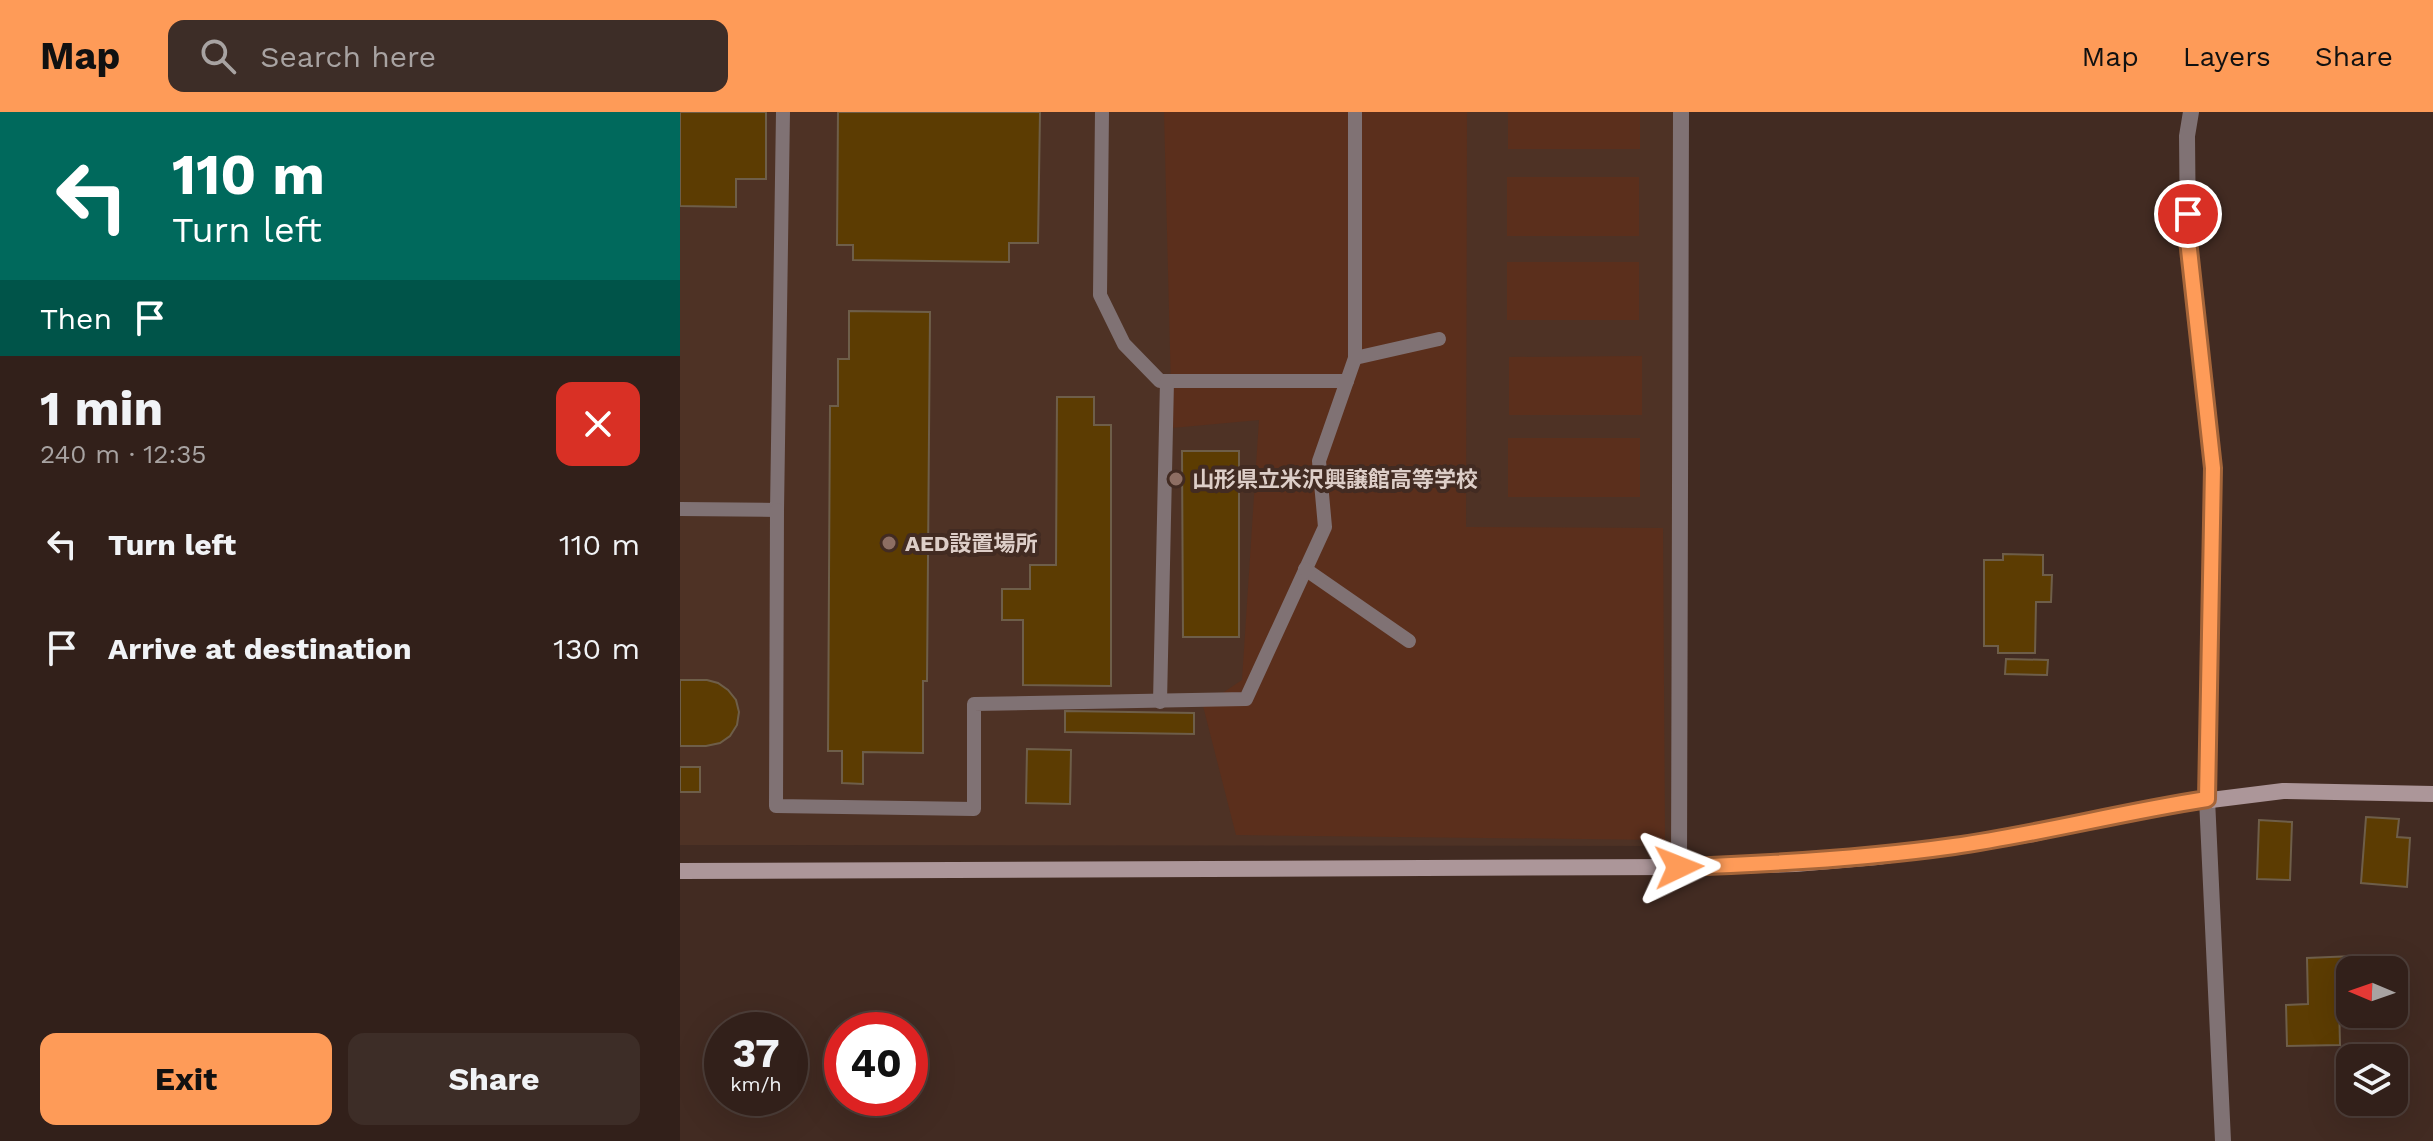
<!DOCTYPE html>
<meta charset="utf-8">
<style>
:root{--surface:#32201a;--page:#3d2d27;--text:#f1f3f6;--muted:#a8a3a2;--line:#4d3e39;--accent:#fe9b58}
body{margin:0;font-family:"Work Sans","Noto Sans JP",sans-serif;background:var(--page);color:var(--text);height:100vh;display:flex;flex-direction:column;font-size:30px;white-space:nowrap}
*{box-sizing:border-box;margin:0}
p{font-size:26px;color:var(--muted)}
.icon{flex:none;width:44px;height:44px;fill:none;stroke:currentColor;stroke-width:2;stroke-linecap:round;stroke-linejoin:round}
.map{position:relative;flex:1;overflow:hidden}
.drawer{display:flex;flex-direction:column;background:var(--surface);width:680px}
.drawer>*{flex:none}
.banner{background:#00695c;color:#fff;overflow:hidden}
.needle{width:52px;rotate:272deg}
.buttons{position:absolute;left:1656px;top:844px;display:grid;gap:16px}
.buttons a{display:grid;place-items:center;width:72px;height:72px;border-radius:16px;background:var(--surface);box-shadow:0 8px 32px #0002,0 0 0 2px var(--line);font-size:40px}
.speed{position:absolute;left:24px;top:900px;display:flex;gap:16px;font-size:40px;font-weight:700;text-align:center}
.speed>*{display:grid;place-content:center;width:104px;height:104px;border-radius:50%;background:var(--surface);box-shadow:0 8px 32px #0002,0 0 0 2px var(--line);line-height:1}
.speed small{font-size:20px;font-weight:400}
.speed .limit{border:12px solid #d22;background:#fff;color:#111}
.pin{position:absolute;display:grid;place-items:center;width:68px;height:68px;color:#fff;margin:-34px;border:4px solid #fff;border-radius:50%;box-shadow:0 2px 8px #0007}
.me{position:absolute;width:88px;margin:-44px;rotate:88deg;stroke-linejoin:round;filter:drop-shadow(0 0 6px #0008)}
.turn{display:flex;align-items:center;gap:28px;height:168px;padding:0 40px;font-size:36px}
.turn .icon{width:104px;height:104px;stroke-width:2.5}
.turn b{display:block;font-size:56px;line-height:68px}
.then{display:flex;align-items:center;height:76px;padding:0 40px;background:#0003;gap:16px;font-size:30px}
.round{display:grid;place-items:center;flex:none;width:84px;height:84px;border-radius:16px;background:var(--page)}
.overview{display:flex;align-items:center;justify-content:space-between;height:136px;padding:0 40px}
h1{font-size:48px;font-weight:700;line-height:60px}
.primary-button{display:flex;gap:16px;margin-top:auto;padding:16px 40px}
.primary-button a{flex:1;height:92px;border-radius:16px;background:var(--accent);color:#111;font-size:32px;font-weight:700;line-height:92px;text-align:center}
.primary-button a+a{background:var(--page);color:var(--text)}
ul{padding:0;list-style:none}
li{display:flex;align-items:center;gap:24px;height:104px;padding:0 40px}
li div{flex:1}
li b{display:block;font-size:30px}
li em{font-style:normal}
header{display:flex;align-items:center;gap:48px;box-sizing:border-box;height:112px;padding:0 40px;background:var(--accent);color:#111}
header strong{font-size:38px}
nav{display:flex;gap:44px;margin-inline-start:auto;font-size:28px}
.search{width:560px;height:72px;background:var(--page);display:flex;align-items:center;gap:20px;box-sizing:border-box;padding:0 28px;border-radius:16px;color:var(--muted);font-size:30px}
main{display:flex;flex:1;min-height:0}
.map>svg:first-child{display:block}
</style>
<header>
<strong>Map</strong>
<div class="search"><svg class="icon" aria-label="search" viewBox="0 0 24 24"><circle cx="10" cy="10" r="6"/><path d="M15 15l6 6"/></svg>Search here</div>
<nav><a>Map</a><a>Layers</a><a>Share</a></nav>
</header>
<main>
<section class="drawer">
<div class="banner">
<div class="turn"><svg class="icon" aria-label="left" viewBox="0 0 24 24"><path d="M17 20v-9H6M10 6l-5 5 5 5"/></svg><div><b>110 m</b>Turn left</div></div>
<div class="then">Then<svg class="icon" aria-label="arrive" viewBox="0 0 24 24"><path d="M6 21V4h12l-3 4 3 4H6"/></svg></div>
</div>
<div class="overview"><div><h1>1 min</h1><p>240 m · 12:35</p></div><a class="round" style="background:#d93025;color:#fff"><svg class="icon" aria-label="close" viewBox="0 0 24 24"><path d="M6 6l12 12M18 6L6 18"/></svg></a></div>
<ul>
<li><svg class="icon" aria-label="left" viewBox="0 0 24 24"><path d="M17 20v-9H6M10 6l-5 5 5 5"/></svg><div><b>Turn left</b></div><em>110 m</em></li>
<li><svg class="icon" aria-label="arrive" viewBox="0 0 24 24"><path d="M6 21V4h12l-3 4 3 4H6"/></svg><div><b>Arrive at destination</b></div><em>130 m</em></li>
</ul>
<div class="primary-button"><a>Exit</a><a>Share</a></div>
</section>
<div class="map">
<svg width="1753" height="1029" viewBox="0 0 1753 1029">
<rect width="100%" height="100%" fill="#422b22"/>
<polygon fill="#4e3225" points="0,0 995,0 991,734 0,733"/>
<g fill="#5b2f1c">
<polygon points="484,0 787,0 786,415 983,416 985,728 556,723 523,594 562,568 579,308 492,316"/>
<rect x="828" y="0" width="132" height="37"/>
<rect x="827" y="65" width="132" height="59"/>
<rect x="827" y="150" width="132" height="58"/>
<polygon points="962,244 962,303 829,303 829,245"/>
<rect x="828" y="326" width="132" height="59"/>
</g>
<g fill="#5c3c02" stroke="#6e5e49" stroke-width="2">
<polygon points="0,0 86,0 86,67 56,67 56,95 0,94"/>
<polygon points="158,0 360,0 358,131 329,131 329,150 173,148 173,133 157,133"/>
<polygon points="169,199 250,200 247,569 243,569 243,641 183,640 183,672 162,671 162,639 148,639 150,294 158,294 158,247 169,247"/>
<polygon points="377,285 414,285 414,313 431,313 431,574 343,573 343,508 322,508 322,477 350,477 350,453 376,453"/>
<polygon points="502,339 559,339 559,525 503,525"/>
<polygon points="1323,442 1363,443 1363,463 1372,463 1371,490 1356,490 1355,541 1318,541 1318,534 1304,534 1304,448 1323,448"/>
<polygon points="1326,547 1368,548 1367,563 1325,562"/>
<polygon points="0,568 27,568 38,571 48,578 56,588 59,600 57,613 50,624 40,631 26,634 0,634"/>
<polygon points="385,599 514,601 514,622 385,620"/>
<polygon points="347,637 391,638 390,692 346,691"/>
<rect x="0" y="655" width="20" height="25"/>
<polygon points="1686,705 1719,707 1717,725 1730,726 1727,775 1681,771"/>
<polygon points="1579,708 1612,710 1610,768 1577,767"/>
<polygon points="1674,844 1675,858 1670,858 1670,889 1659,890 1660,933 1607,934 1606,893 1628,892 1627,846"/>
</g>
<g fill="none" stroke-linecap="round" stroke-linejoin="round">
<g stroke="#807274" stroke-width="14">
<polyline points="422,0 420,183 444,232 480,269 667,269"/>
<polyline points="675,246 759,227"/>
<polyline points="0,397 97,398 103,0"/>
<polyline points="97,398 96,694 294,697 294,592 566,587 645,415 639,349 675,246 675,0"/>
<polyline points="625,457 729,529"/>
<polyline points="480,590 487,269"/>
</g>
<g stroke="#807274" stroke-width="16">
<polyline points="1511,0 1507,24 1508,128 1533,356 1527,687 1543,1029"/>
<polyline points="999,755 1001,0"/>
</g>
<polyline stroke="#ac9699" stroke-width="16" points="0,759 999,755 1115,752 1197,745 1353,722 1475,695 1603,679 1753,682"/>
</g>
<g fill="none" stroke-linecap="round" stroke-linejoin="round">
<defs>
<path id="route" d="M 999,755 C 1091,752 1182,747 1274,734 C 1359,722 1442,700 1527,687 L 1533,356 L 1508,128 L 1508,102"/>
</defs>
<use href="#route" stroke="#a56539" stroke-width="20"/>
<use href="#route" stroke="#fe9b58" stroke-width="14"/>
</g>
<g fill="#8d6e63" stroke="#422b22" stroke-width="3">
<circle cx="496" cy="367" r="8"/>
<circle cx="209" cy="431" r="8"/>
</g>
<g text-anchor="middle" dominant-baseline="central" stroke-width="8" stroke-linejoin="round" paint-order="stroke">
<g font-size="22" font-weight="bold" fill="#ddcec8" stroke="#422b22" text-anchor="start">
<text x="512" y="367">山形県立米沢興譲館高等学校</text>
<text x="225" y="431">AED設置場所</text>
</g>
</g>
</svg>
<div class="buttons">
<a><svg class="needle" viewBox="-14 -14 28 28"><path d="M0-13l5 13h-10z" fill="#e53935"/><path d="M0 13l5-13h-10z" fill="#a8a3a2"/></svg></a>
<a><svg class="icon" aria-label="layers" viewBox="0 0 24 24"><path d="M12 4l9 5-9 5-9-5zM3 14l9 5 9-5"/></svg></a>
</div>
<div class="speed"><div>37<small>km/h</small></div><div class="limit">40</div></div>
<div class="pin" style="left:1508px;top:102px;background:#d93025"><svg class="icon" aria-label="arrive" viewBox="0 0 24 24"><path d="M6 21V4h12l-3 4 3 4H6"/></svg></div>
<svg class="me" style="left:999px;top:755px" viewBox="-20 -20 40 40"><path d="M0-17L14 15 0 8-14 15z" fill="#fe9b58" stroke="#fff" stroke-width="4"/></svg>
</div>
</main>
